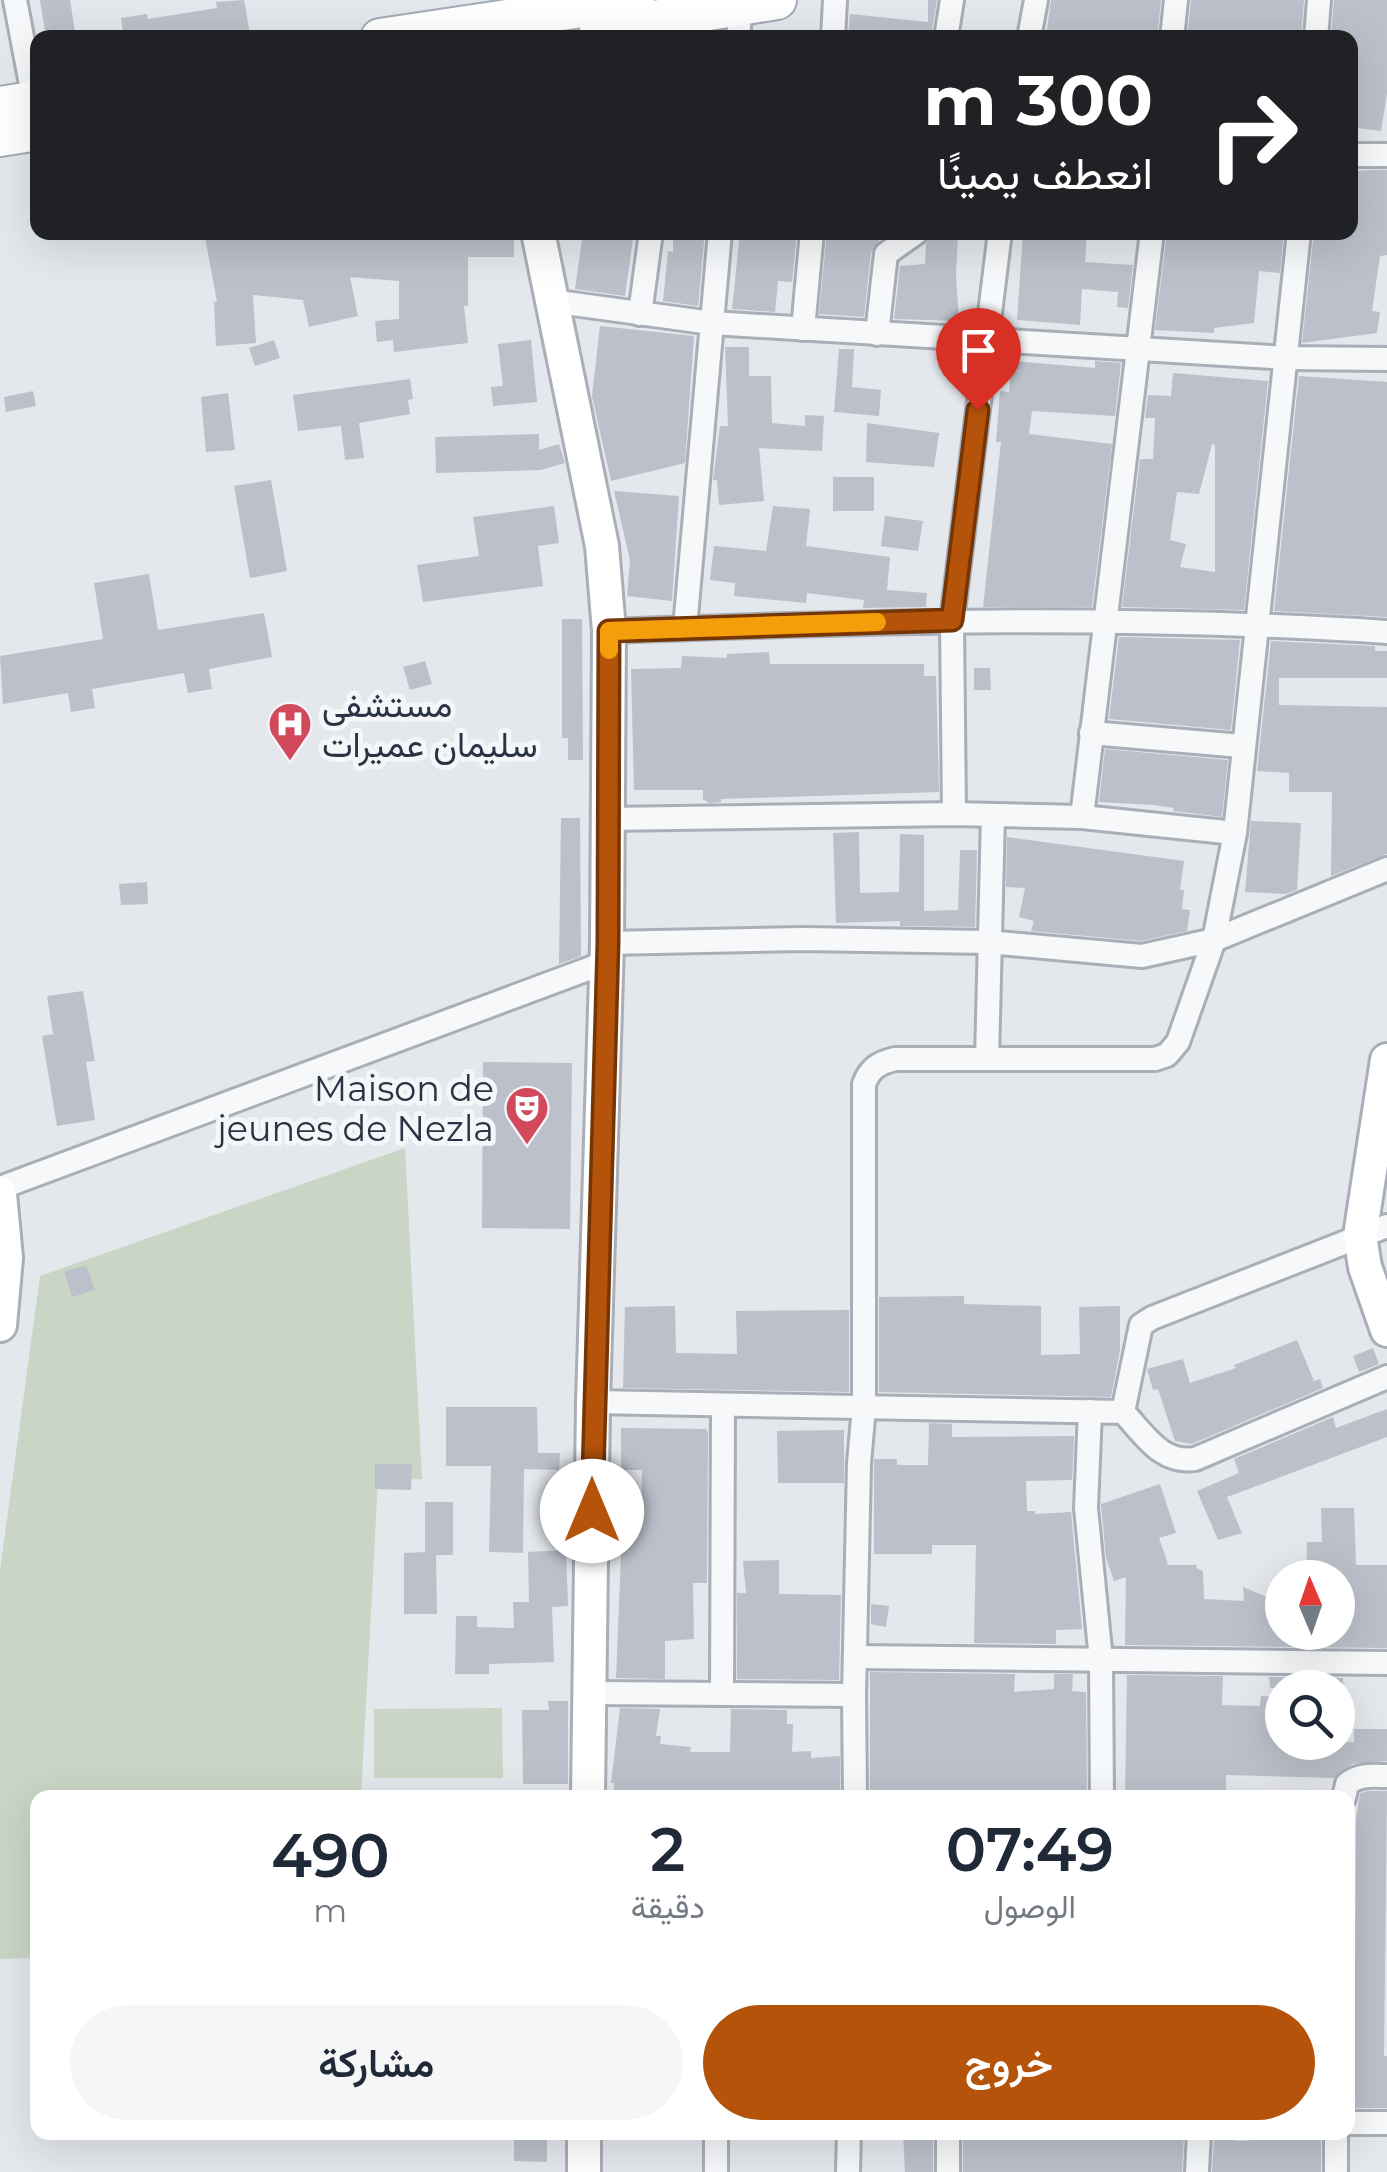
<!DOCTYPE html>
<html lang="ar">
<meta charset="utf-8">
<style>
:root{--surface:#fff;--page:#f6f6f7;--text:#1f2937;--muted:#747a83;--accent:#b45309}
body{margin:0;font-family:Montserrat,Vazirmatn,sans-serif;background:var(--page);color:var(--text);direction:rtl;height:100vh;display:flex;flex-direction:column;font-size:38px;white-space:nowrap}
*{box-sizing:border-box;margin:0}
p{font-size:32px;color:var(--muted)}
.icon{flex:none;width:55px;height:55px;fill:none;stroke:currentColor;stroke-width:2;stroke-linecap:round;stroke-linejoin:round}
.map{position:relative;flex:1;overflow:hidden;direction:ltr}
.details{position:absolute;left:30px;top:1790px;width:1325px;height:350px;display:flex;flex-direction:column;background:var(--surface);border-radius:20px;box-shadow:0 10px 40px #0002;direction:rtl}
.details>*{flex:none}
.hud{position:absolute;left:30px;top:30px;width:1328px;height:210px;border-radius:20px;box-shadow:0 10px 40px #0002;direction:rtl;background:#202124;color:#fff;overflow:hidden}
.needle{width:65px;rotate:358deg}
.buttons{position:absolute;left:1265px;top:1560px;display:grid;gap:20px}
.buttons a{display:grid;place-items:center;width:90px;height:90px;border-radius:50%;background:var(--surface);box-shadow:0 10px 40px #0002;font-size:50px}
.pin{position:absolute;display:grid;place-items:center;width:85px;height:85px;color:#fff;margin:-102px -42px;border-radius:50% 50% 50% 0;rotate:-45deg;box-shadow:0 0 10px #0007}
.pin .icon{rotate:45deg}
.me{position:absolute;width:110px;margin:-55px;rotate:0deg;stroke-linejoin:round;filter:drop-shadow(0 0 8px #0008)}
.turn{display:flex;align-items:center;gap:35px;height:210px;padding:0 40px;font-size:45px}
.turn .icon{width:130px;height:130px;stroke-width:2.5}
.turn b{display:block;font-size:70px;line-height:85px}
.eta{display:flex;justify-content:space-evenly;align-items:center;height:170px;text-align:center}
.eta b{font-size:60px;font-weight:600;line-height:70px}
.cta{display:flex;gap:20px;margin-top:auto;padding:20px 40px}
.cta a{flex:1;height:115px;border-radius:60px;background:var(--accent);color:#fff;font-size:40px;font-weight:600;line-height:115px;text-align:center}
.cta a+a{background:var(--page);color:var(--text)}
.map>svg:first-child{display:block}
</style>
<div class="map">
<svg width="1387" height="2172" viewBox="0 0 1387 2172">
<rect width="100%" height="100%" fill="#e4e7ec"/>
<g fill="#c9d6c5">
<polygon points="405,1148 422,1479 378,1481 361,1797 38,1798 37,1958 0,1959 0,1571 40,1276"/>
<polygon points="502,1708 503,1778 374,1778 374,1709"/>
</g>
<g fill="#bbc0ca" fill-rule="evenodd">
<polygon points="40,0 70,0 76,38 46,38"/>
<polygon points="244,0 250,33 225,38 124,38 121,18 147,14 148,19 217,8 216,2"/>
<polygon points="928,0 937,0 931,36 848,38 850,14 928,22"/>
<polygon points="1051,0 1161,0 1157,38 1046,38"/>
<polygon points="1191,0 1304,0 1301,38 1187,38"/>
<polygon points="1334,0 1387,0 1387,94 1381,131 1350,127 1350,38 1331,38"/>
<polygon points="1374,170 1387,170 1387,255 1380,256 1372,311 1380,312 1377,333 1302,343 1314,232 1350,232 1353,171"/>
<polygon points="204,232 344,232 377,236 377,232 514,232 514,257 468,257 468,306 464,306 468,343 394,352 393,340 377,342 375,321 399,319 399,281 350,277 358,316 309,327 303,300 253,295 256,343 216,346 214,302 217,302"/>
<polygon points="583,232 634,232 625,296 575,289"/>
<polygon points="673,232 705,232 698,306 663,301 668,251 673,252"/>
<polygon points="740,232 797,232 792,282 778,281 775,312 732,309"/>
<polygon points="827,232 880,232 879,241 871,252 864,317 819,314"/>
<polygon points="1023,232 1087,232 1085,262 1133,265 1128,308 1117,307 1118,292 1082,289 1080,325 1017,320"/>
<polygon points="1167,232 1284,232 1280,273 1259,271 1254,323 1214,328 1214,333 1155,330"/>
<polygon points="932,234 958,235 956,275 959,321 894,319 900,266 925,264 926,244"/>
<polygon points="600,326 694,336 685,463 611,481 592,396"/>
<polygon points="274,340 280,358 255,366 249,348"/>
<polygon points="531,340 537,402 493,406 491,387 503,386 498,344"/>
<polygon points="725,347 749,347 749,376 771,376 772,423 805,426 805,415 824,416 822,451 759,448 764,501 719,505 717,480 713,480 720,426 728,426"/>
<polygon points="839,349 854,349 852,387 881,390 879,416 834,412"/>
<polygon points="1012,361 1095,368 1095,361 1121,363 1115,416 1032,411 1029,434 1112,444 1092,607 983,607 1001,442 996,442 1000,391 1009,392"/>
<path d="M 1173,373 L 1268,381 L 1244,610 L 1122,607 L 1140,459 L 1153,459 L 1155,418 L 1145,418 L 1148,395 L 1171,396 ZM 1212,444 L 1215,445 L 1215,572 L 1180,567 L 1186,544 L 1170,540 L 1177,492 L 1199,494 Z"/>
<polygon points="1299,376 1387,382 1387,617 1274,611"/>
<polygon points="410,379 413,399 408,400 410,414 359,423 364,458 345,460 341,426 298,431 293,395"/>
<polygon points="33,391 36,406 6,412 4,397"/>
<polygon points="228,393 235,450 206,452 201,397"/>
<polygon points="867,423 939,433 934,467 866,462"/>
<polygon points="539,434 539,450 559,444 565,463 541,470 436,473 435,437"/>
<rect x="833" y="477" width="41" height="34"/>
<polygon points="271,480 287,571 250,578 234,486"/>
<polygon points="614,491 679,496 672,601 627,596 630,560"/>
<polygon points="554,506 559,543 538,546 543,586 423,602 417,565 479,556 473,517"/>
<polygon points="773,506 810,509 806,546 890,557 887,590 927,593 926,607 863,608 864,600 807,593 806,603 734,596 735,583 710,580 714,546 766,551"/>
<polygon points="885,516 923,521 918,551 881,546"/>
<polygon points="149,574 158,630 264,613 272,657 209,669 212,689 188,693 184,673 92,689 95,708 71,712 68,693 3,704 0,656 103,639 94,583"/>
<polygon points="562,619 582,619 583,760 568,760 568,738 562,738"/>
<polygon points="1119,637 1240,640 1231,730 1109,719"/>
<polygon points="1271,641 1375,646 1375,651 1387,651 1387,678 1279,678 1279,705 1387,707 1387,854 1331,876 1332,792 1289,792 1289,773 1257,771"/>
<polygon points="769,652 770,664 924,664 924,676 936,676 939,792 721,799 721,802 709,803 703,799 703,790 634,790 631,669 681,668 682,656 727,658 727,654"/>
<polygon points="425,661 432,684 410,690 403,667"/>
<polygon points="974,668 990,668 991,690 974,690"/>
<polygon points="1105,749 1228,760 1222,817 1173,811 1174,808 1153,805 1099,802"/>
<polygon points="561,818 580,818 581,956 559,964"/>
<polygon points="1251,821 1301,823 1297,890 1286,894 1245,892"/>
<polygon points="859,832 860,893 899,892 900,834 924,835 924,911 958,910 960,850 977,850 975,927 900,926 900,921 836,923 833,833"/>
<polygon points="1007,837 1184,861 1180,890 1184,890 1182,909 1190,910 1187,931 1141,941 1031,931 1034,921 1019,917 1025,888 1006,887"/>
<polygon points="147,882 148,904 121,905 119,884"/>
<polygon points="83,991 95,1061 86,1062 95,1120 57,1126 42,1036 53,1034 47,996"/>
<polygon points="483,1062 572,1063 570,1229 482,1228"/>
<polygon points="86,1265 95,1290 72,1297 64,1272"/>
<polygon points="964,1296 964,1304 1041,1306 1041,1355 1080,1354 1079,1307 1120,1306 1120,1350 1111,1397 879,1392 879,1297"/>
<polygon points="675,1306 676,1353 737,1354 736,1311 849,1310 849,1392 623,1388 625,1307"/>
<polygon points="1297,1340 1314,1381 1320,1379 1323,1388 1192,1444 1175,1441 1158,1389 1153,1390 1147,1369 1183,1359 1190,1383 1236,1368 1234,1365"/>
<polygon points="1373,1348 1379,1364 1359,1372 1353,1356"/>
<polygon points="446,1407 537,1407 538,1453 560,1453 559,1470 524,1469 523,1553 489,1552 491,1466 446,1466"/>
<polygon points="1387,1409 1387,1437 1227,1497 1242,1533 1218,1540 1197,1491 1239,1473 1234,1459 1333,1417 1336,1428"/>
<polygon points="929,1423 952,1424 952,1437 1074,1436 1072,1480 1026,1481 1027,1511 1035,1511 1035,1514 1071,1512 1082,1629 1056,1630 1056,1644 974,1643 976,1545 932,1545 932,1554 874,1554 874,1459 897,1459 897,1465 928,1465"/>
<polygon points="621,1428 706,1429 708,1432 707,1583 693,1583 694,1639 665,1641 665,1679 616,1678 623,1507 641,1507 642,1470 621,1470"/>
<polygon points="844,1430 844,1483 778,1483 777,1431"/>
<polygon points="375,1464 412,1464 411,1490 375,1489"/>
<polygon points="1160,1484 1176,1533 1159,1538 1168,1564 1165,1565 1197,1565 1196,1568 1203,1571 1204,1599 1244,1601 1243,1587 1282,1603 1282,1632 1338,1632 1338,1578 1306,1578 1307,1542 1322,1542 1321,1508 1354,1508 1356,1565 1387,1565 1387,1648 1125,1645 1126,1577 1114,1581 1106,1558 1101,1504"/>
<polygon points="425,1502 453,1502 453,1555 436,1555 437,1614 404,1614 404,1553 425,1552"/>
<polygon points="566,1550 568,1606 552,1607 554,1662 489,1664 489,1674 455,1674 456,1616 477,1616 477,1627 514,1628 513,1602 529,1602 528,1552"/>
<polygon points="779,1560 779,1594 841,1595 839,1680 737,1679 737,1593 746,1593 743,1561"/>
<polygon points="871,1604 889,1606 886,1627 871,1624"/>
<polygon points="870,1672 1015,1674 1014,1692 1054,1689 1054,1674 1073,1674 1072,1691 1086,1692 1087,1795 870,1792"/>
<polygon points="1127,1675 1223,1676 1222,1705 1260,1706 1261,1696 1282,1697 1282,1742 1354,1742 1354,1729 1387,1729 1387,1761 1352,1764 1334,1778 1226,1775 1226,1796 1125,1798"/>
<polygon points="1269,1677 1343,1678 1343,1688 1270,1688"/>
<polygon points="548,1701 568,1701 568,1784 523,1784 522,1710 549,1710"/>
<polygon points="620,1708 660,1709 656,1736 661,1736 660,1744 691,1747 690,1752 730,1752 731,1709 787,1710 787,1724 793,1724 792,1752 811,1751 811,1758 840,1756 840,1798 614,1798 614,1783 611,1783"/>
<polygon points="1368,1791 1387,1791 1384,2056 1387,2056 1387,2108 1354,2108 1356,1820 1360,1793"/>
<polygon points="514,2132 547,2132 547,2162 514,2161"/>
<polygon points="903,2132 933,2132 933,2172 905,2172"/>
<polygon points="1009,2132 1009,2137 1184,2135 1182,2172 963,2172 963,2134"/>
<polygon points="1269,2136 1321,2136 1321,2172 1212,2172 1214,2138 1241,2141 1269,2139"/>
</g>
<g fill="none" stroke-linecap="round" stroke-linejoin="round">
<defs>
<g id="street">
<polyline points="15,0 34,100"/>
<polyline points="738,38 741,5"/>
<polyline points="833,38 835,0"/>
<polyline points="946,38 952,0"/>
<polyline points="1029,38 1036,0"/>
<polyline points="1172,38 1176,0"/>
<polyline points="1316,38 1319,0"/>
<polyline points="1350,155 1387,155"/>
<polyline points="1299,232 1235,833 1214,940 1387,869"/>
<polyline points="551,301 712,323 1288,358 1387,359"/>
<polyline points="640,314 651,232"/>
<polyline points="803,329 812,232"/>
<polyline points="877,334 886,254 917,232"/>
<polyline points="685,628 720,232"/>
<path d="M 609,631 C 869,621 1128,615 1387,632"/>
<polyline points="1091,733 1242,746"/>
<polyline points="954,814 952,620 1000,232"/>
<polyline points="1082,817 1152,232"/>
<polyline points="607,819 954,814 1082,817 1235,833"/>
<polyline points="607,943 803,939 988,942 1142,956 1214,940"/>
<polyline points="987,1059 993,815"/>
<polyline points="0,1188 607,962"/>
<path d="M 593,1402 L 1123,1412 C 1145,1435 1161,1464 1195,1459 L 1387,1377"/>
<polyline points="1090,1411 1086,1508 1101,1660 1102,1798"/>
<polyline points="1123,1412 1141,1325 1152,1318 1387,1226"/>
<polyline points="856,1657 1387,1663"/>
<polyline points="591,1693 854,1695"/>
<polyline points="722,1694 723,1406"/>
<path d="M 855,1798 L 854,1695 L 859,1463 L 864,1407 L 864,1084 C 870,1068 879,1063 895,1059 L 1155,1059 L 1167,1055 L 1178,1042 L 1214,940"/>
<path d="M 1344,1798 L 1347,1784 C 1359,1774 1372,1776 1387,1776"/>
<polyline points="1348,2123 1387,2123"/>
<polyline points="716,2132 716,2172"/>
<polyline points="848,2172 849,2132"/>
<polyline points="948,2172 948,2132"/>
<polyline points="1197,2172 1199,2132"/>
<polyline points="1336,2172 1336,2132"/>
</g>
<g id="secondary">
<polyline points="538,232 602,546 609,631 607,943 593,1402 588,1798"/>
<polyline points="1387,1060 1360,1236 1365,1267 1387,1330"/>
<polyline points="0,1194 6,1258 0,1325"/>
<polyline points="584,2172 584,2132"/>
</g>
<g id="primary">
<polyline points="599,29 777,0"/>
<polyline points="380,38 635,0"/>
<polyline points="0,106 38,100"/>
<polyline points="0,137 38,131"/>
</g>
</defs>
<use href="#street" stroke="#a9aeb7" stroke-width="28"/>
<use href="#secondary" stroke="#a9aeb7" stroke-width="38"/>
<use href="#primary" stroke="#a3abb8" stroke-width="42"/>
<use href="#street" stroke="#f7f8fa" stroke-width="22"/>
<use href="#secondary" stroke="#fff" stroke-width="32"/>
<use href="#primary" stroke="#fff" stroke-width="38"/>
</g>
<g fill="none" stroke-linecap="round" stroke-linejoin="round">
<defs>
<polyline id="route" points="592,1511 608,943 609,631 952,620 978,410"/>
</defs>
<use href="#route" stroke="#753606" stroke-width="25"/>
<use href="#route" stroke="#b45309" stroke-width="18"/>
<polyline stroke="#f59e0b" stroke-width="18" points="609,650 609,631 877,622"/>
</g>
<defs>
<symbol id="hospital-pin" viewBox="-11 -11 22 30"><path d="M0 17L-7.5 6A9.5 9.5 0 1 1 7.5 6Z" fill="#d1495b" stroke="#f4f6f9"/><path d="M-5-5h3v3.5h4V-5h3V5h-3V1.5h-4V5h-3Z" fill="#fff"/></symbol>
<symbol id="theatre-pin" viewBox="-11 -11 22 30"><path d="M0 17L-7.5 6A9.5 9.5 0 1 1 7.5 6Z" fill="#d1495b" stroke="#f4f6f9"/><path d="M-5-5.5Q0-4 5-5.5V0Q5 5 0 6Q-5 5-5 0ZM-3.3-2.5H-1v1.5H-3.3ZM1-2.5H3.3v1.5H1ZM-2.8 1Q0 5.5 2.8 1Z" fill="#fff"/></symbol>
</defs>
<g fill-rule="evenodd">
<use href="#hospital-pin" x="265" y="699" width="50" height="68"/>
<use href="#theatre-pin" x="502" y="1083" width="50" height="68"/>
</g>
<g text-anchor="middle" dominant-baseline="central" stroke-width="10" stroke-linejoin="round" paint-order="stroke">
<g font-size="35" fill="#2b3445" stroke="#f4f6f9" text-anchor="start">
<text x="322" y="704">مستشفى<tspan x="322" dy="40">سليمان عميرات</tspan></text>
<text x="494" y="1088" text-anchor="end">Maison de<tspan x="494" dy="40">jeunes de Nezla</tspan></text>
</g>
</g>
</svg>
<div class="buttons">
<a><svg class="needle" viewBox="-14 -14 28 28"><path d="M0-13l5 13h-10z" fill="#e53935"/><path d="M0 13l5-13h-10z" fill="#747a83"/></svg></a>
<a><svg class="icon" aria-label="search" viewBox="0 0 24 24"><circle cx="10" cy="10" r="6"/><path d="M15 15l6 6"/></svg></a>
</div>
<div class="pin" style="left:978px;top:410px;background:#d93025"><svg class="icon" aria-label="arrive" viewBox="0 0 24 24"><path d="M6 21V4h12l-3 4 3 4H6"/></svg></div>
<svg class="me" style="left:592px;top:1511px" viewBox="-20 -20 40 40"><circle r="19" fill="#fff"/><path d="M0-13L10 11 0 6-10 11z" fill="#b45309"/></svg>
<div class="hud">
<div class="turn"><svg class="icon" aria-label="right" viewBox="0 0 24 24"><path d="M7 20v-9h11M14 6l5 5-5 5"/></svg><div><b>300 m</b>انعطف يمينًا</div></div>
</div>
<section class="details">
<div class="eta">
<div><b>07:49</b><p>الوصول</p></div>
<div><b>2</b><p>دقيقة</p></div>
<div><b>490</b><p>m</p></div>
</div>
<div class="cta"><a>خروج</a><a>مشاركة</a></div>
</section>
</div>
